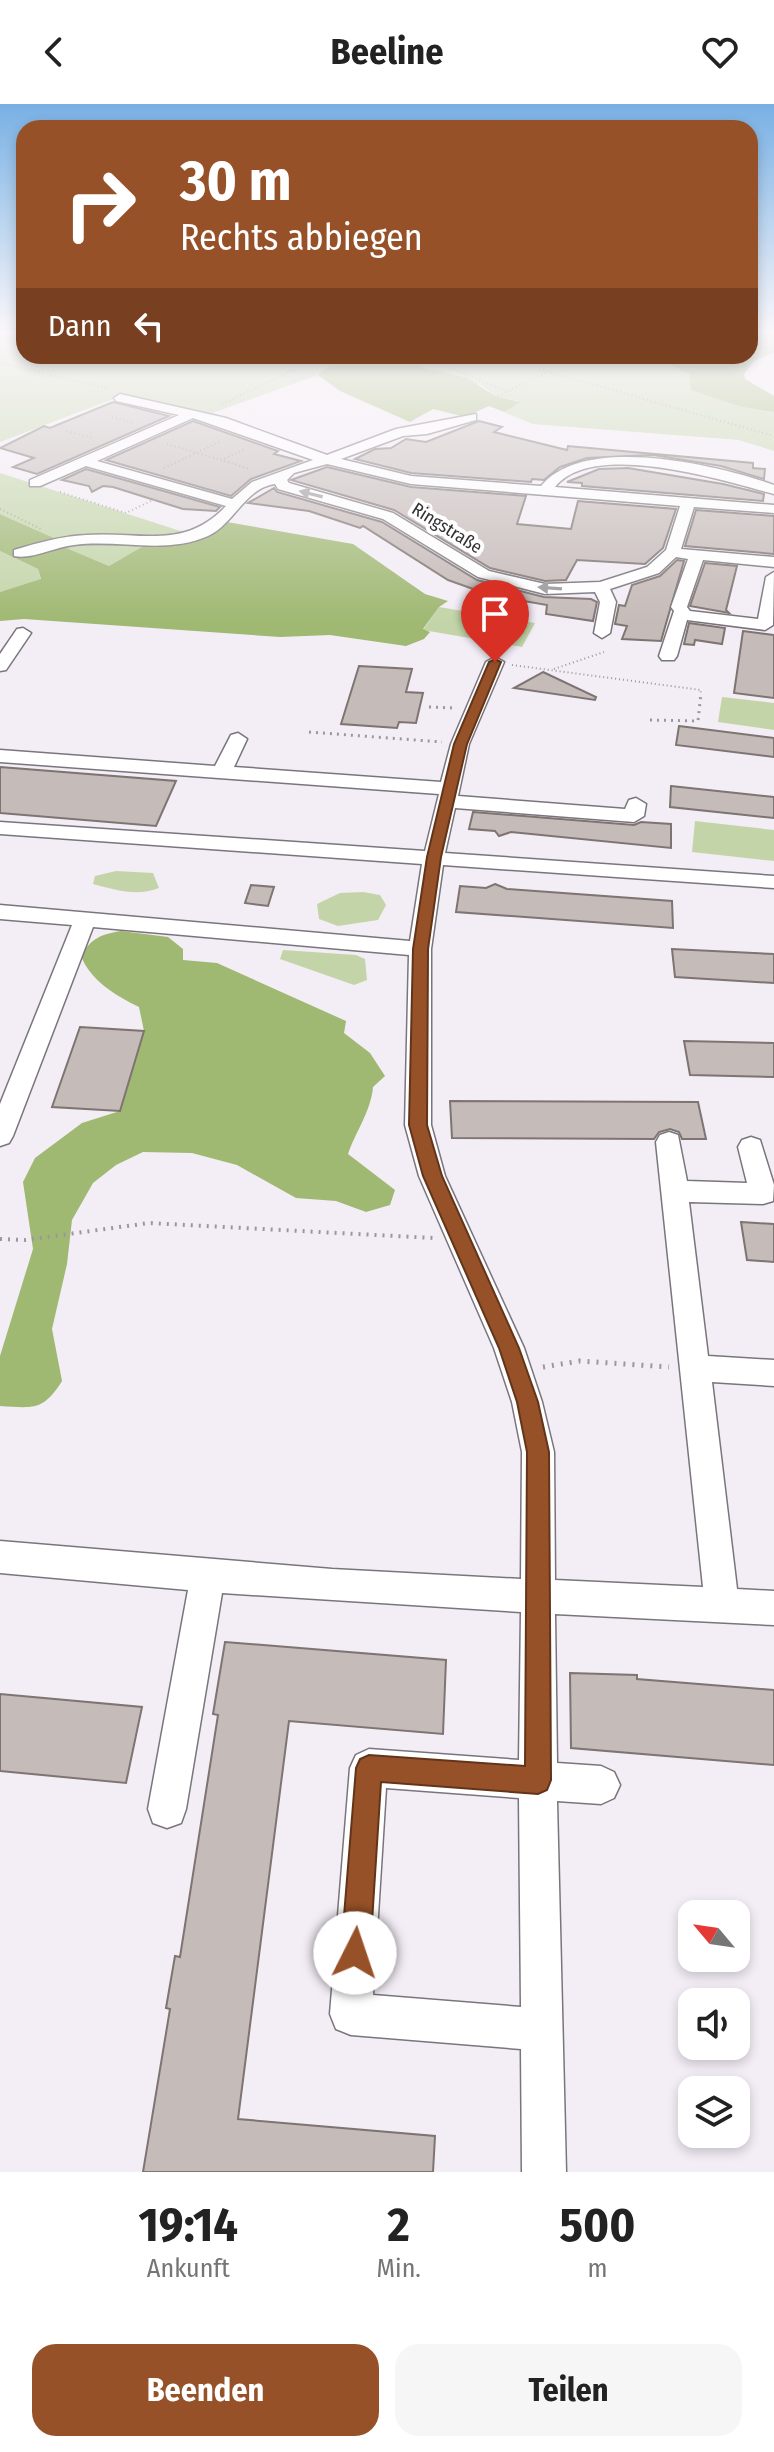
<!DOCTYPE html>
<html lang="de">
<meta charset="utf-8">
<style>
:root{--surface:#fff;--page:#f6f6f6;--text:#222;--muted:#767676;--accent:#975128}
body{margin:0;font-family:"Fira Sans Condensed",sans-serif;background:var(--page);color:var(--text);height:100vh;display:flex;flex-direction:column;font-size:30px;white-space:nowrap}
*{box-sizing:border-box;margin:0}
p{font-size:26px;color:var(--muted)}
.icon{flex:none;width:44px;height:44px;fill:none;stroke:currentColor;stroke-width:2;stroke-linecap:round;stroke-linejoin:round}
.map{position:relative;height:2068px;overflow:hidden}
.side{display:flex;flex-direction:column;background:var(--surface);flex:1}
.side>*{flex:none}
.guide{position:absolute;left:16px;top:16px;width:742px;height:244px;border-radius:24px;box-shadow:0 4px 12px #0003;background:#975128;color:#fff;overflow:hidden}
.needle{width:52px;rotate:299deg}
.buttons{position:absolute;left:678px;top:1796px;display:grid;gap:16px}
.buttons a{display:grid;place-items:center;width:72px;height:72px;border-radius:16px;background:var(--surface);box-shadow:0 4px 12px #0003;font-size:40px}
.pin{position:absolute;display:grid;place-items:center;width:68px;height:68px;color:#fff;margin:-82px -34px;border-radius:50% 50% 50% 0;rotate:-45deg;box-shadow:0 0 8px #0007}
.pin .icon{rotate:45deg}
.me{position:absolute;width:88px;margin:-44px;rotate:4deg;stroke-linejoin:round;filter:drop-shadow(0 0 6px #0008)}
.turn{display:flex;align-items:center;gap:28px;height:168px;padding:0 32px;font-size:36px}
.turn .icon{width:104px;height:104px;stroke-width:2.5}
.turn b{display:block;font-size:56px;line-height:68px}
.then{display:flex;align-items:center;height:76px;padding:0 32px;background:#0003;gap:16px;font-size:30px}
.eta{display:flex;justify-content:space-evenly;align-items:center;height:136px;text-align:center}
.eta b{font-size:48px;font-weight:700;line-height:56px}
.button{display:flex;gap:16px;margin-top:auto;padding:16px 32px}
.button a{flex:1;height:92px;border-radius:24px;background:var(--accent);color:#fff;font-size:32px;font-weight:700;line-height:92px;text-align:center}
.button a+a{background:var(--page);color:var(--text)}
header{display:flex;justify-content:space-between;align-items:center;height:104px;padding:0 32px;background:var(--surface);font-size:36px;font-weight:700}
.map>svg:first-child{display:block}
</style>
<header><svg class="icon" aria-label="back" viewBox="0 0 24 24"><path d="M15 5l-7 7 7 7"/></svg>Beeline<svg class="icon" aria-label="heart" viewBox="0 0 24 24"><path d="M12 20l-8-8c-3-5 5-10 8-4 3-6 11-1 8 4z"/></svg></header>
<div class="map">
<svg width="774" height="2068" viewBox="0 0 774 2068">
<rect width="100%" height="100%" fill="#f3edf5"/>
<g fill="#c3d5a8">
<polygon points="0,230 24,230 24,252 335,255 318,271 207,311 121,292 0,338"/>
<polygon points="410,252 651,252 689,270 742,303 774,308 774,347 739,336 533,320 504,308 519,297 495,292 483,282 424,264"/>
<polygon points="0,369 193,431 150,438 109,462 51,438 54,434 0,410"/>
<polygon points="0,447 38,465 41,476 0,488"/>
<polygon points="439,503 535,519 522,543 423,526"/>
<polygon points="722,593 774,599 774,626 718,618"/>
<polygon points="695,717 774,726 774,757 692,748"/>
<path d="M 116,767 L 153,769 L 159,784 C 136,793 116,786 93,780 L 95,772 Z"/>
<polygon points="363,788 380,791 386,801 378,816 338,822 319,815 317,800 340,789"/>
<polygon points="283,846 356,851 365,855 367,876 354,881 280,855"/>
</g>
<g fill="#9fb872">
<polygon points="750,230 774,230 774,249 754,257 744,270 745,275 774,292 774,308 742,303 691,286 689,270 651,252 750,252"/>
<polygon points="329,252 410,252 424,264 467,274 495,292 520,298 504,308 489,302 465,313 433,305 410,318 340,287 318,271 335,255"/>
<polygon points="0,410 54,434 52,438 109,462 150,438 227,418 353,440 425,490 448,497 439,503 423,525 430,528 424,535 406,542 330,531 280,533 24,515 0,517 0,488 41,475 38,465 0,447"/>
<path d="M 121,827 L 168,833 L 183,845 L 183,856 L 217,859 L 346,917 L 344,929 L 370,949 L 385,972 L 373,983 C 371,1007 356,1027 348,1050 L 395,1086 L 390,1101 L 366,1108 L 336,1097 L 296,1094 L 237,1061 L 192,1049 L 143,1048 L 116,1061 L 93,1079 L 72,1116 L 67,1160 L 52,1225 L 62,1277 C 43,1307 34,1304 0,1302 L 0,1252 L 33,1145 L 23,1078 L 35,1054 L 82,1019 L 120,1007 L 144,927 L 139,903 C 115,891 91,877 81,852 C 91,834 102,830 121,827 Z"/>
</g>
<g fill="#c5bbb8" stroke="#7e7471" stroke-width="2">
<polygon points="113,298 169,312 37,370 13,363 34,354 0,344 44,322 50,324"/>
<polygon points="193,317 278,347 274,350 301,357 251,375 231,392 106,356"/>
<polygon points="479,317 502,323 494,328 567,346 568,342 753,359 753,364 765,365 764,375 721,362 653,351 587,354 560,363 544,376 532,375 531,378 411,369 355,355 375,345 391,344 406,335 426,338"/>
<polygon points="327,363 411,383 526,392 517,420 571,425 578,397 676,405 663,444 645,460 577,456 566,476 545,477 490,464 394,406 291,376"/>
<polygon points="628,364 723,380 764,390 763,397 582,382 582,379 567,378 599,365"/>
<polygon points="86,365 220,403 216,407 183,405 113,383 103,382 92,388 89,382 62,376"/>
<polygon points="274,384 277,388 382,418 477,476 544,493 591,495 597,498 593,517 546,510 547,501 490,491 448,476 363,422 360,424 309,407 248,399"/>
<polygon points="696,406 774,412 774,450 685,442"/>
<polygon points="677,456 684,457 661,537 622,535 627,522 615,520 619,501 625,502 632,481 660,472"/>
<polygon points="705,459 737,462 726,506 729,509 690,502"/>
<polygon points="689,519 725,524 722,540 695,536 694,541 684,540"/>
<polygon points="743,527 774,531 774,594 734,589"/>
<polygon points="359,562 412,565 406,588 423,589 416,619 399,618 397,624 341,620"/>
<polygon points="543,568 596,593 595,596 514,584"/>
<polygon points="679,622 774,634 774,653 676,641"/>
<polygon points="0,663 176,677 156,722 0,709"/>
<polygon points="671,682 774,693 774,714 670,703"/>
<polygon points="473,708 634,721 641,718 671,720 671,744 511,728 499,732 495,727 469,725"/>
<polygon points="495,780 507,785 672,797 673,824 456,808 460,782 486,784"/>
<polygon points="251,781 274,783 268,802 245,799"/>
<polygon points="672,845 774,850 774,879 675,873"/>
<polygon points="80,923 144,927 120,1007 52,1003"/>
<polygon points="684,937 774,939 774,973 690,971"/>
<polygon points="450,997 698,998 706,1035 682,1035 679,1028 670,1025 659,1028 654,1035 452,1034"/>
<polygon points="741,1118 774,1120 774,1158 747,1156"/>
<polygon points="225,1538 446,1556 443,1630 289,1617 238,2015 435,2032 433,2068 143,2068 170,1905 166,1904 175,1852 180,1853 218,1611 213,1610"/>
<polygon points="570,1569 637,1571 637,1575 774,1586 774,1661 571,1644"/>
<polygon points="0,1590 142,1603 126,1679 0,1667"/>
</g>
<g fill="none" stroke-linecap="round" stroke-linejoin="round">
<defs>
<g id="minor">
<path d="M 120,290 L 226,314 L 327,351 L 396,325 L 476,310 L 476,316 L 427,330 L 403,332 L 341,355 L 411,372 L 541,382 C 584,329 718,361 774,381 L 774,390 C 724,377 593,335 555,383 L 774,401 L 774,409 L 694,403 L 681,445 L 774,453 L 774,463 L 703,456 L 687,503 L 690,507 L 758,515 L 766,473 L 774,468 L 773,521 L 765,526 L 687,516 L 677,552 L 674,556 L 662,556 L 659,552 L 674,507 L 671,503 L 688,455 L 676,453 L 659,469 L 610,485 L 616,498 L 610,529 L 602,534 L 594,529 L 600,498 L 595,488 L 545,490 L 478,473 L 383,415 L 278,385 L 275,380 C 245,384 234,420 208,432 C 166,451 118,435 74,441 C 55,443 31,456 14,452 L 14,446 C 37,439 62,432 86,431 C 140,427 184,447 226,402 L 86,362 L 40,382 L 30,382 L 30,376 L 179,311 L 116,297 L 114,294 ZM 193,314 L 313,356 L 252,378 L 232,395 L 97,357 ZM 327,360 L 411,380 L 680,402 L 666,446 L 647,463 L 600,478 L 545,480 L 489,467 L 393,409 L 289,379 L 287,376 L 294,369 Z"/>
<polygon points="23,524 31,529 6,566 0,567 0,550 17,525"/>
<path d="M 495,553 L 504,558 L 469,640 L 458,692 L 625,705 L 629,696 L 636,694 L 646,700 L 644,712 L 634,718 L 455,704 L 445,749 L 774,772 L 774,784 L 443,761 L 431,845 L 431,1021 L 445,1072 L 524,1244 L 542,1298 L 554,1348 L 555,1476 L 703,1483 L 656,1038 L 660,1031 L 669,1028 L 678,1031 L 687,1077 L 747,1079 L 738,1043 L 742,1036 L 751,1033 L 760,1036 L 774,1081 L 773,1097 L 763,1100 L 689,1098 L 708,1252 L 774,1256 L 774,1282 L 712,1278 L 737,1485 L 774,1487 L 774,1521 L 555,1510 L 557,1659 L 601,1662 L 614,1668 L 620,1681 L 614,1694 L 601,1700 L 557,1697 L 566,2068 L 522,2068 L 521,1945 L 351,1931 L 336,1925 L 330,1910 L 350,1664 L 356,1651 L 369,1645 L 519,1656 L 521,1508 L 222,1489 L 186,1705 L 181,1719 L 167,1724 L 153,1719 L 148,1705 L 188,1486 L 0,1469 L 0,1437 L 332,1465 L 521,1475 L 522,1348 L 512,1298 L 494,1244 L 419,1072 L 405,1021 L 409,851 L 93,823 L 13,1032 L 9,1039 L 0,1042 L 0,1000 L 72,821 L 0,815 L 0,801 L 410,837 L 422,760 L 0,730 L 0,718 L 425,747 L 439,690 L 0,658 L 0,646 L 215,662 L 231,631 L 238,629 L 247,635 L 234,663 L 441,678 L 451,640 L 486,558 ZM 386,1684 L 519,1694 L 521,1903 L 373,1891 Z"/>
</g>
</defs>
<use href="#minor" stroke="#7a757c" stroke-width="3"/>
<g stroke="#9c979d" stroke-width="2" stroke-dasharray="1 3" stroke-linecap="butt">
<polyline points="420,252 507,287"/>
<polyline points="493,252 774,332"/>
<polyline points="0,259 107,284"/>
<polyline points="222,300 323,252"/>
<polyline points="480,301 547,268"/>
<polyline points="112,313 133,319"/>
<polyline points="67,327 93,334"/>
<polyline points="167,340 221,356 245,345"/>
<polyline points="224,357 250,365"/>
<polyline points="164,364 221,337"/>
<polyline points="60,388 126,409 157,394"/>
<polyline points="0,405 43,426"/>
<polyline points="512,561 701,586 700,591"/>
<polyline points="554,565 604,548"/>
</g>
<g stroke="#9c979d" stroke-width="3" stroke-dasharray="2 5" stroke-linecap="butt">
<polyline points="429,603 454,604"/>
<polyline points="650,616 698,617 701,589"/>
<polyline points="309,628 442,638"/>
</g>
<polyline stroke="#9c979d" stroke-width="4" stroke-dasharray="2 6" stroke-linecap="butt" points="0,1135 25,1136 149,1119 433,1134"/>
<polyline stroke="#9c979d" stroke-width="5" stroke-dasharray="2 7" stroke-linecap="butt" points="543,1263 580,1257 669,1263"/>
<use href="#minor" fill="#fff" fill-rule="evenodd"/>
</g>
<defs><path id="oneway-solid" d="M-6-.8H1V-3.2L6.5 0L1 3.2V.8H-6Z" transform="scale(2)"/></defs>
<g fill="#99989a">
<use href="#oneway-solid" transform="translate(311 390) rotate(-166)"/>
<use href="#oneway-solid" transform="translate(550 484) rotate(-176)"/>
</g>
<linearGradient id="sky" x2="0" y2="1"><stop stop-color="#78b0e4"/><stop offset="0.44" stop-color="#faf7fa"/><stop offset="1" stop-color="#faf7fa" stop-opacity="0"/></linearGradient>
<rect width="774" height="519" fill="url(#sky)"/>
<polygon fill="#975128" stroke="#62351a" stroke-width="2" points="495,555 501,558 467,640 441,753 428,845 427,1021 442,1072 519,1244 538,1298 549,1348 551,1676 547,1686 538,1690 381,1678 370,1849 365,1859 355,1863 345,1859 341,1849 356,1664 360,1655 369,1651 525,1662 527,1348 517,1298 499,1244 423,1072 409,1021 413,845 427,753 454,640 489,558"/>
<g text-anchor="middle" dominant-baseline="central" stroke-width="8" stroke-linejoin="round" paint-order="stroke">
<g font-size="18" fill="#333134" stroke="#fff">
<text transform="translate(447 424) rotate(32)">Ringstraße</text>
</g>
</g>
</svg>
<div class="buttons">
<a><svg class="needle" viewBox="-14 -14 28 28"><path d="M0-13l5 13h-10z" fill="#e53935"/><path d="M0 13l5-13h-10z" fill="#767676"/></svg></a>
<a><svg class="icon" aria-label="sound" viewBox="0 0 24 24"><path d="M4 9h4l5-4v14l-5-4H4zM17 9q2 3 0 6"/></svg></a>
<a><svg class="icon" aria-label="layers" viewBox="0 0 24 24"><path d="M12 4l9 5-9 5-9-5zM3 14l9 5 9-5"/></svg></a>
</div>
<div class="pin" style="left:495px;top:558px;background:#d93025"><svg class="icon" aria-label="arrive" viewBox="0 0 24 24"><path d="M6 21V4h12l-3 4 3 4H6"/></svg></div>
<svg class="me" style="left:355px;top:1849px" viewBox="-20 -20 40 40"><circle r="19" fill="#fff"/><path d="M0-13L10 11 0 6-10 11z" fill="#975128"/></svg>
<div class="guide">
<div class="turn"><svg class="icon" aria-label="right" viewBox="0 0 24 24"><path d="M7 20v-9h11M14 6l5 5-5 5"/></svg><div><b>30 m</b>Rechts abbiegen</div></div>
<div class="then">Dann<svg class="icon" aria-label="left" viewBox="0 0 24 24"><path d="M17 20v-9H6M10 6l-5 5 5 5"/></svg></div>
</div>
</div>
<section class="side">
<div class="eta">
<div><b>19:14</b><p>Ankunft</p></div>
<div><b>2</b><p>Min.</p></div>
<div><b>500</b><p>m</p></div>
</div>
<div class="button"><a>Beenden</a><a>Teilen</a></div>
</section>
